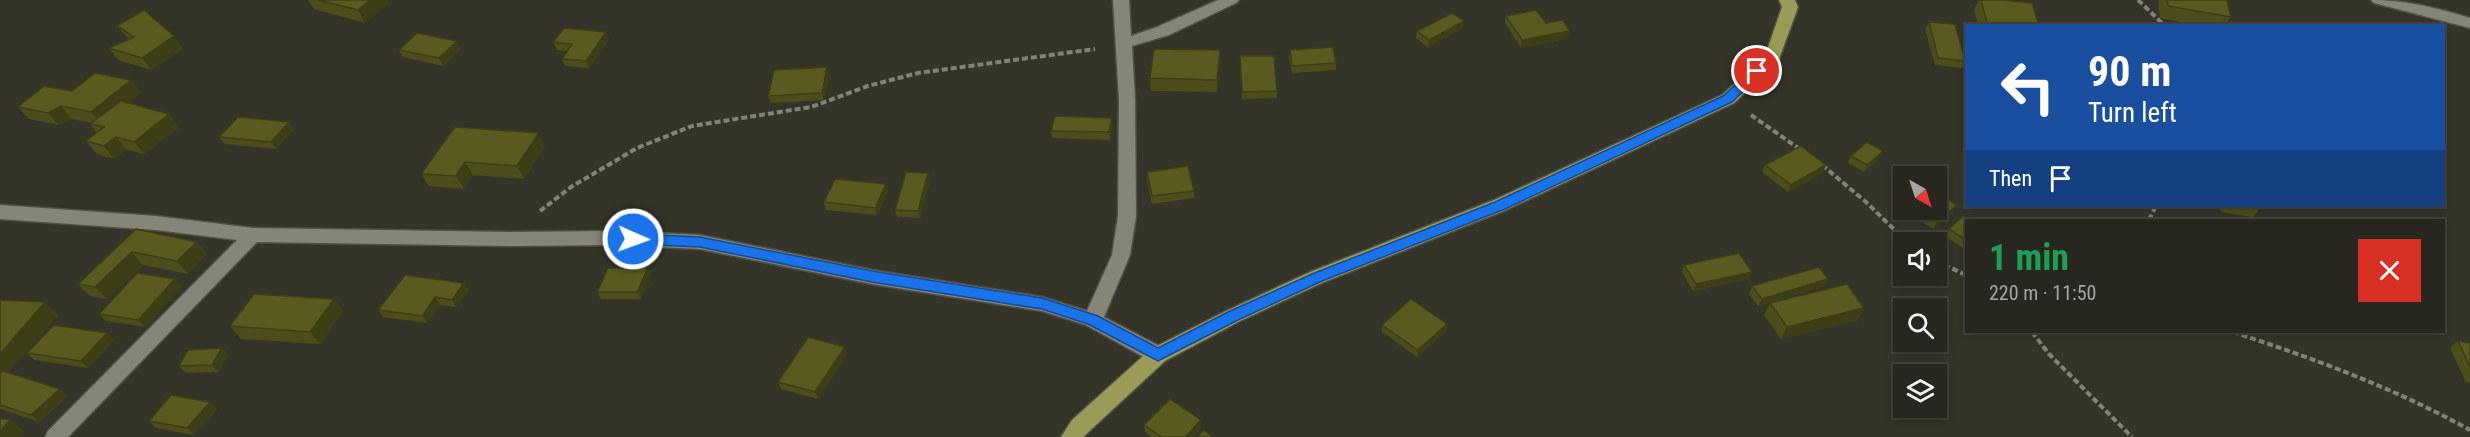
<!DOCTYPE html>
<meta charset="utf-8">
<style>
:root{--surface:#27271f;--page:#2f2f28;--text:#f1f3f6;--muted:#a4a5a4;--line:#43443d}
body{margin:0;font-family:"Roboto Condensed",sans-serif;background:var(--page);color:var(--text);height:100vh;display:flex;flex-direction:column;font-size:22px;white-space:nowrap}
*{box-sizing:border-box;margin:0}
p{font-size:20px;color:var(--muted)}
.icon{flex:none;width:33px;height:33px;fill:none;stroke:currentColor;stroke-width:2;stroke-linecap:round;stroke-linejoin:round}
.map{position:relative;flex:1;overflow:hidden}
.details{position:absolute;left:1965px;top:219px;width:480px;height:114px;display:flex;flex-direction:column;background:var(--surface);border-radius:0px;box-shadow:0 3px 9px #0003,0 0 0 2px var(--line)}
.details>*{flex:none}
.top-card{position:absolute;left:1965px;top:24px;width:480px;height:183px;border-radius:0px;box-shadow:0 3px 9px #0003,0 0 0 2px var(--line);background:#1a4fa0;color:#fff;overflow:hidden}
.needle{width:39px;rotate:141deg}
.tools{position:absolute;left:1893px;top:166px;display:grid;gap:12px}
.tools a{display:grid;place-items:center;width:54px;height:54px;border-radius:0px;background:var(--surface);box-shadow:0 3px 9px #0003,0 0 0 2px var(--line);font-size:30px}
.pin{position:absolute;display:grid;place-items:center;width:51px;height:51px;color:#fff;margin:-26px;border:3px solid #fff;border-radius:50%;box-shadow:0 2px 6px #0007}
.me{position:absolute;width:66px;margin:-33px;rotate:92deg;stroke-linejoin:round;filter:drop-shadow(0 0 4px #0008)}
.turn{display:flex;align-items:center;gap:21px;height:126px;padding:0 24px;font-size:27px}
.turn .icon{width:78px;height:78px;stroke-width:2.5}
.turn b{display:block;font-size:42px;line-height:51px}
.then{display:flex;align-items:center;height:57px;padding:0 24px;background:#0003;gap:12px;font-size:22px}
.round{display:grid;place-items:center;flex:none;width:63px;height:63px;border-radius:0px;background:var(--page)}
.summary{display:flex;align-items:center;justify-content:space-between;height:102px;padding:0 24px}
h1{font-size:36px;font-weight:700;line-height:45px;color:#1e9e55}
.map>svg:first-child{display:block}
</style>
<div class="map">
<svg width="2470" height="437" viewBox="0 0 2470 437">
<rect width="100%" height="100%" fill="#343429"/>
<g fill="none" stroke-linecap="round" stroke-linejoin="round">
<defs>
<path id="lane" d="M 2371,0 C 2406,0 2437,8 2470,18 L 2470,28 L 2374,3 Z"/>
<polygon id="street" points="1113,0 1129,0 1131,36 1157,27 1218,0 1239,0 1236,3 1169,35 1132,46 1135,100 1136,216 1130,255 1104,317 1165,349 1168,355 1165,361 1158,363 1151,361 1086,325 1042,311 872,284 700,249 611,245 511,246 257,242 68,437 45,437 48,431 237,240 156,230 0,219 0,205 156,216 253,228 511,232 611,231 700,235 872,270 1042,297 1087,311 1112,255 1118,216 1119,100"/>
<polygon id="primary" points="1779,0 1795,0 1798,7 1778,62 1734,103 1506,210 1324,282 1240,321 1165,361 1083,437 1061,437 1072,420 1151,349 1226,311 1310,272 1494,200 1722,95 1765,56 1782,7"/>
</defs>
<use href="#lane" stroke="#505046" stroke-width="3"/>
<use href="#street" stroke="#505046" stroke-width="3"/>
<use href="#primary" stroke="#505046" stroke-width="3"/>
<g stroke="#828279" stroke-width="4" stroke-dasharray="6 3" stroke-linecap="butt">
<polyline points="2138,0 2165,26"/>
<polyline points="1751,115 1801,150"/>
<polyline points="1822,165 1866,202 1908,243"/>
<polyline points="540,211 571,187 637,148 692,126 811,107 868,86 918,73 1095,49"/>
<polyline points="2149,220 2156,206"/>
<polyline points="1936,261 1966,275"/>
<polyline points="2032,332 2049,354 2132,437"/>
<path d="M 2233,332 C 2315,359 2394,388 2470,430"/>
</g>
<use href="#lane" fill="#858578" fill-rule="evenodd"/>
<use href="#street" fill="#858578" fill-rule="evenodd"/>
<use href="#primary" fill="#9b9b58" fill-rule="evenodd"/>
</g>
<g fill="#4d4d1c">
<polygon points="306,0 387,0 389,3 365,23 314,9 308,0"/>
<polygon points="1979,0 2003,0 2039,26 1978,26 1974,10"/>
<polygon points="2158,0 2227,0 2231,17 2225,26 2199,26 2160,18"/>
<polygon points="1506,16 1546,23 1569,38 1521,48 1505,23"/>
<polygon points="1464,21 1462,29 1428,47 1416,38 1417,31"/>
<polygon points="1929,22 1965,61 1962,68 1935,65 1925,29"/>
<polygon points="117,26 183,49 151,70 118,60 109,48 129,39"/>
<polygon points="609,39 589,68 565,66 562,59 567,51 557,50 553,42"/>
<polygon points="461,48 443,66 403,57 399,50"/>
<polygon points="1290,50 1336,63 1336,70 1292,73 1289,58"/>
<polygon points="1220,62 1217,92 1151,91 1150,78"/>
<polygon points="1240,64 1277,91 1277,98 1242,99"/>
<polygon points="830,75 824,100 771,103 768,96"/>
<polygon points="1966,88 1966,104 1963,94"/>
<polygon points="72,91 141,92 128,103 169,114 179,127 144,154 126,149 114,159 97,154 86,141 97,133 90,124 92,123 71,119 59,125 29,119 18,107"/>
<polygon points="1112,118 1112,126 1110,140 1052,138 1051,131"/>
<polygon points="455,127 545,146 524,179 473,175 464,189 429,186 421,174"/>
<polygon points="294,129 276,149 225,144 219,137"/>
<polygon points="1883,151 1880,158 1864,172 1848,163 1851,156"/>
<polygon points="1765,165 1823,173 1788,192 1762,172"/>
<polygon points="1147,172 1194,191 1194,198 1152,204 1147,179"/>
<polygon points="928,173 930,180 920,218 897,217 895,210"/>
<polygon points="888,191 877,215 826,210 824,202"/>
<polygon points="1957,205 1953,212 1933,229 1905,211 1905,210 1936,210"/>
<polygon points="2219,206 2262,206 2253,217 2221,212"/>
<polygon points="1966,220 1966,250 1945,236 1949,229"/>
<polygon points="136,229 197,242 207,254 188,274 143,265 107,299 90,296 78,284"/>
<polygon points="1684,265 1749,279 1693,291 1682,272"/>
<polygon points="648,268 651,275 641,299 601,299 597,292"/>
<polygon points="182,286 145,327 106,321 99,314"/>
<polygon points="1752,286 1825,286 1758,306 1749,294"/>
<polygon points="469,290 456,307 440,305 427,323 383,317 378,310"/>
<polygon points="334,299 343,311 320,344 241,339 230,326"/>
<polygon points="0,300 45,302 58,315 8,372 68,396 39,422 0,409"/>
<polygon points="1770,303 1864,308 1858,320 1781,339 1764,315"/>
<polygon points="1447,324 1446,331 1417,357 1382,332 1382,325"/>
<polygon points="114,340 88,368 34,360 27,353"/>
<polygon points="2458,341 2470,343 2470,383 2466,382 2450,348"/>
<polygon points="222,348 228,355 218,372 186,373 179,366"/>
<polygon points="847,354 818,399 781,389 778,382"/>
<polygon points="210,402 217,409 194,435 156,428 149,421"/>
<polygon points="1144,425 1202,427 1192,437 1152,437 1145,432"/>
</g>
<g fill="#3e3e16">
<polygon points="370,0 387,0 389,3 365,23 358,10"/>
<polygon points="1464,21 1462,29 1428,47 1429,40"/>
<polygon points="1570,31 1569,38 1521,48 1522,40"/>
<polygon points="606,32 609,39 589,68 586,61"/>
<polygon points="174,36 183,49 151,70 142,58"/>
<polygon points="457,41 461,48 443,66 439,58"/>
<polygon points="1220,50 1220,62 1217,92 1217,80"/>
<polygon points="827,67 830,75 824,100 822,93"/>
<polygon points="131,80 141,92 102,125 91,112"/>
<polygon points="61,106 71,119 59,125 48,113"/>
<polygon points="169,114 179,127 144,154 134,142"/>
<polygon points="1112,118 1112,126 1110,140 1109,132"/>
<polygon points="289,122 294,129 276,149 271,142"/>
<polygon points="539,133 545,146 524,179 517,166"/>
<polygon points="116,137 126,149 114,159 104,146"/>
<polygon points="1883,151 1880,158 1864,172 1867,165"/>
<polygon points="465,162 473,175 464,189 456,176"/>
<polygon points="1826,165 1823,173 1788,192 1791,185"/>
<polygon points="928,173 930,180 920,218 918,211"/>
<polygon points="886,184 888,191 877,215 875,208"/>
<polygon points="1957,205 1953,212 1933,229 1937,222"/>
<polygon points="197,242 207,254 188,274 177,261"/>
<polygon points="132,252 143,265 107,299 95,287"/>
<polygon points="648,268 651,275 641,299 637,292"/>
<polygon points="1752,272 1749,279 1693,291 1696,284"/>
<polygon points="175,279 182,286 145,327 138,320"/>
<polygon points="1828,279 1825,286 1758,306 1762,299"/>
<polygon points="464,283 469,290 456,307 452,300"/>
<polygon points="435,297 440,305 427,323 422,316"/>
<polygon points="334,299 343,311 320,344 310,332"/>
<polygon points="45,302 58,315 3,378 0,375 0,354"/>
<polygon points="1864,308 1858,320 1781,339 1787,327"/>
<polygon points="1447,324 1446,331 1417,357 1418,350"/>
<polygon points="107,333 114,340 88,368 81,361"/>
<polygon points="845,347 847,354 818,399 815,392"/>
<polygon points="222,348 228,355 218,372 212,365"/>
<polygon points="60,389 68,396 39,422 31,415"/>
<polygon points="210,402 217,409 194,435 187,428"/>
<polygon points="10,419 24,431 19,437 0,437 0,432"/>
<polygon points="1201,420 1202,427 1192,437 1185,437"/>
</g>
<g fill="#595920" stroke="#3e3e16" stroke-width="1.5">
<polygon points="318,0 370,0 358,10"/>
<polygon points="1981,0 2003,0 2032,3 2039,26 1988,26"/>
<polygon points="2167,0 2227,0 2231,17 2168,6"/>
<polygon points="144,10 174,36 142,58 109,48 134,37 117,26"/>
<polygon points="1536,10 1546,23 1563,20 1570,31 1522,40 1506,16"/>
<polygon points="1452,13 1464,21 1429,40 1417,31"/>
<polygon points="1929,22 1955,24 1965,61 1938,58"/>
<polygon points="564,28 606,32 586,61 562,59 572,44 553,42"/>
<polygon points="417,33 457,41 439,58 399,50"/>
<polygon points="1333,47 1336,63 1292,66 1290,50"/>
<polygon points="1154,49 1220,50 1217,80 1150,78"/>
<polygon points="1240,56 1274,56 1277,91 1242,92"/>
<polygon points="827,67 822,93 768,96 774,70"/>
<polygon points="95,73 131,80 91,112 61,106 48,113 18,107 44,86 72,91"/>
<polygon points="121,101 169,114 134,142 116,137 104,146 86,141 104,127 90,124"/>
<polygon points="1055,116 1112,118 1109,132 1051,131"/>
<polygon points="238,117 289,122 271,142 219,137"/>
<polygon points="455,127 539,133 517,166 465,162 456,176 421,174"/>
<polygon points="1867,142 1883,151 1867,165 1851,156"/>
<polygon points="1801,146 1826,165 1791,185 1765,165"/>
<polygon points="1188,166 1194,191 1152,196 1147,172"/>
<polygon points="906,172 928,173 918,211 895,210"/>
<polygon points="835,179 886,184 875,208 824,202"/>
<polygon points="1936,193 1957,205 1937,222 1919,210 1936,210"/>
<polygon points="1963,216 1970,220 1966,220 1966,240 1949,229"/>
<polygon points="136,229 197,242 177,261 132,252 95,287 78,284"/>
<polygon points="1739,253 1752,272 1696,284 1684,265"/>
<polygon points="1819,267 1828,279 1762,299 1752,286"/>
<polygon points="608,268 648,268 637,292 597,292"/>
<polygon points="137,273 175,279 138,320 99,314"/>
<polygon points="405,275 464,283 452,300 435,297 422,316 378,310"/>
<polygon points="1847,284 1864,308 1787,327 1770,303"/>
<polygon points="254,294 334,299 310,332 230,326"/>
<polygon points="1411,299 1447,324 1418,350 1382,325"/>
<polygon points="0,300 45,302 0,354"/>
<polygon points="54,325 107,333 81,361 27,353"/>
<polygon points="808,337 845,347 815,392 778,382"/>
<polygon points="2458,341 2470,343 2470,367"/>
<polygon points="222,348 212,365 179,366 188,350"/>
<polygon points="3,371 60,389 31,415 0,405 0,373"/>
<polygon points="171,395 210,402 187,428 149,421"/>
<polygon points="1170,399 1201,420 1185,437 1162,437 1144,425"/>
<polygon points="0,419 10,419 0,432"/>
<polygon points="1204,430 1213,437 1197,437"/>
</g>
<polygon fill="#1a73e8" stroke="#114b97" stroke-width="1.5" points="1757,67 1763,71 1761,74 1732,102 1505,209 1322,281 1238,320 1158,361 1088,324 1042,309 872,282 700,247 633,244 627,239 633,234 700,237 872,271 1042,298 1098,316 1158,348 1228,312 1312,274 1495,202 1723,96 1753,69"/>
</svg>
<div class="tools">
<a><svg class="needle" viewBox="-14 -14 28 28"><path d="M0-13l5 13h-10z" fill="#e53935"/><path d="M0 13l5-13h-10z" fill="#a4a5a4"/></svg></a>
<a><svg class="icon" aria-label="sound" viewBox="0 0 24 24"><path d="M4 9h4l5-4v14l-5-4H4zM17 9q2 3 0 6"/></svg></a>
<a><svg class="icon" aria-label="search" viewBox="0 0 24 24"><circle cx="10" cy="10" r="6"/><path d="M15 15l6 6"/></svg></a>
<a><svg class="icon" aria-label="layers" viewBox="0 0 24 24"><path d="M12 4l9 5-9 5-9-5zM3 14l9 5 9-5"/></svg></a>
</div>
<div class="pin" style="left:1757px;top:71px;background:#d93025"><svg class="icon" aria-label="arrive" viewBox="0 0 24 24"><path d="M6 21V4h12l-3 4 3 4H6"/></svg></div>
<svg class="me" style="left:633px;top:239px" viewBox="-20 -20 40 40"><circle r="17" fill="#1a73e8" stroke="#fff" stroke-width="3"/><path d="M0-11L8 9 0 5-8 9z" fill="#fff"/></svg>
<div class="top-card">
<div class="turn"><svg class="icon" aria-label="left" viewBox="0 0 24 24"><path d="M17 20v-9H6M10 6l-5 5 5 5"/></svg><div><b>90 m</b>Turn left</div></div>
<div class="then">Then<svg class="icon" aria-label="arrive" viewBox="0 0 24 24"><path d="M6 21V4h12l-3 4 3 4H6"/></svg></div>
</div>
<section class="details">
<div class="summary"><div><h1>1 min</h1><p>220 m · 11:50</p></div><a class="round" style="background:#d93025;color:#fff"><svg class="icon" aria-label="close" viewBox="0 0 24 24"><path d="M6 6l12 12M18 6L6 18"/></svg></a></div>
</section>
</div>
